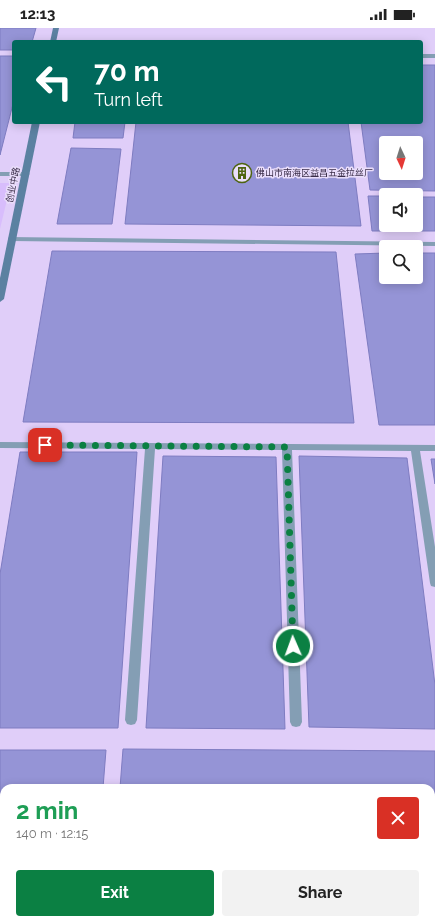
<!DOCTYPE html>
<meta charset="utf-8">
<style>
:root{--surface:#fff;--page:#f2f2f2;--text:#222;--muted:#767676;--accent:#0b8043}
body{margin:0;font-family:Raleway,"Noto Sans SC",sans-serif;background:var(--page);color:var(--text);height:100vh;display:flex;flex-direction:column;font-size:15px;white-space:nowrap}
*{box-sizing:border-box;margin:0}
p{font-size:13px;color:var(--muted)}
.icon{flex:none;width:22px;height:22px;fill:none;stroke:currentColor;stroke-width:2;stroke-linecap:round;stroke-linejoin:round}
.map{position:relative;flex:1;overflow:hidden}
.drawer{position:absolute;left:0px;top:756px;width:435px;height:140px;display:flex;flex-direction:column;background:var(--surface);border-radius:12px 12px 0 0;box-shadow:0 2px 10px #0003}
.drawer>*{flex:none}
.banner{position:absolute;left:12px;top:12px;width:411px;height:84px;border-radius:4px;box-shadow:0 2px 10px #0003;background:#00695c;color:#fff;overflow:hidden}
.needle{width:26px;rotate:176deg}
.fabs{position:absolute;left:379px;top:108px;display:grid;gap:8px}
.fabs a{display:grid;place-items:center;width:44px;height:44px;border-radius:4px;background:var(--surface);box-shadow:0 2px 10px #0003;font-size:20px}
.pin{position:absolute;display:grid;place-items:center;width:34px;height:34px;color:#fff;margin:-17px;border-radius:8px;box-shadow:0 2px 6px #0006}
.me{position:absolute;width:44px;margin:-22px;rotate:358deg;stroke-linejoin:round;filter:drop-shadow(0 0 3px #0008)}
.turn{display:flex;align-items:center;gap:14px;height:84px;padding:0 16px;font-size:18px}
.turn .icon{width:52px;height:52px;stroke-width:2.5}
.turn b{display:block;font-size:28px;line-height:34px}
.round{display:grid;place-items:center;flex:none;width:42px;height:42px;border-radius:4px;background:var(--page)}
.headline{display:flex;align-items:center;justify-content:space-between;height:68px;padding:0 16px}
h1{font-size:24px;font-weight:700;line-height:30px;color:#1e9e55}
.cta{display:flex;gap:8px;margin-top:auto;padding:8px 16px}
.cta a{flex:1;height:46px;border-radius:4px;background:var(--accent);color:#fff;font-size:16px;font-weight:700;line-height:46px;text-align:center}
.cta a+a{background:var(--page);color:var(--text)}
.status{display:flex;justify-content:space-between;align-items:center;height:28px;padding:0 20px;background:var(--surface);direction:ltr}
.status svg{height:11px;fill:currentColor}
.map>svg:first-child{display:block}
</style>
<div class="status"><b>12:13</b><svg viewBox="0 0 49 12"><path d="M0 12V9h3v3zM5 12V6h3v6zM10 12V3h3v9zM15 12V0h3v12zM26 1h20v11H26zM47 4h2v5h-2z"/></svg></div>
<div class="map">
<svg width="435" height="896" viewBox="0 0 435 896">
<rect width="100%" height="100%" fill="#e0cef9"/>
<polygon fill="#d8bdfc" points="0,155 11,155 0,201"/>
<g fill="#9594d6" stroke="#7e7cc1" fill-rule="evenodd">
<polygon points="0,0 36,0 32,14 14,14 14,22 0,22"/>
<polygon points="0,28 14,28 14,72 0,127"/>
<path d="M 421,37 L 435,37 L 435,163 L 370,162 L 361,94 L 421,94 ZM 386,115 L 416,115 L 416,145 L 386,145 Z"/>
<polygon points="75,94 125,94 123,110 73,110"/>
<polygon points="136,94 348,94 361,198 125,196"/>
<polygon points="71,120 121,121 112,196 57,196"/>
<polygon points="368,168 386,168 386,197 416,197 416,169 435,169 435,203 372,203"/>
<polygon points="52,223 336,224 354,395 23,394"/>
<polygon points="386,225 386,249 416,249 416,225 435,225 435,397 379,397 355,226"/>
<polygon points="20,424 137,424 118,700 0,700 0,546"/>
<polygon points="163,428 276,429 285,701 146,700"/>
<polygon points="299,428 407,430 435,657 435,701 309,699"/>
<polygon points="431,431 435,431 435,456"/>
<polygon points="123,721 435,723 435,871 431,871 431,760 120,760"/>
<polygon points="0,722 106,722 103,760 4,760 4,865 0,865"/>
</g>
<g fill="none" stroke-linecap="round" stroke-linejoin="round">
<g fill="#849eb4" fill-rule="evenodd">
<polygon points="0,144 26,144 30,146 26,148 0,148"/>
<polygon points="9,209 435,214 435,218 12,213 8,211"/>
<polygon points="0,414 435,417 435,423 420,423 435,519 435,559 431,558 430,555 411,423 292,422 302,694 300,698 296,699 292,698 290,694 282,422 155,421 137,692 135,696 131,697 127,696 125,692 145,421 0,420"/>
<polygon points="0,883 4,883 4,892 10,892 9,895 0,896"/>
<polygon points="431,885 435,885 435,896 420,896 418,892 431,892"/>
</g>
<rect fill="#849eb4" fill-rule="evenodd" x="421" y="26" width="14" height="4"/>
<g fill="#5b81a1" fill-rule="evenodd">
<polygon points="53,0 59,0 56,14 50,14"/>
<polygon points="32,94 40,94 4,271 0,274 0,250"/>
</g>
</g>
<g fill="none" stroke-linecap="round" stroke-linejoin="round">
<polyline stroke="#0b8043" stroke-width="7" stroke-dasharray="0 12.6" points="45,417 287,419 293,618"/>
</g>
<defs>
<symbol id="building-ring" viewBox="-11 -11 22 22"><circle r="9.5" fill="#eadefb" stroke="#4e6410" stroke-width="1.5"/><path d="M-4-6H4V6H1V3H-1V6H-4ZM-2.5-4.3h1.7v1.8h-1.7ZM.8-4.3h1.7v1.8H.8ZM-2.5-1h1.7V.8h-1.7ZM.8-1h1.7V.8H.8Z" fill="#4e6410"/></symbol>
</defs>
<g fill-rule="evenodd">
<use href="#building-ring" x="231" y="134" width="22" height="22"/>
</g>
<g text-anchor="middle" dominant-baseline="central" stroke-width="3" stroke-linejoin="round" paint-order="stroke">
<g font-size="9" fill="#392c48" stroke="#eadefb" text-anchor="start">
<text x="256" y="145">佛山市南海区益昌五金拉丝厂</text>
</g>
<g font-size="9" fill="#392c48" stroke="#eadefb">
<text transform="translate(13 157) rotate(-78)">创业中路</text>
</g>
</g>
</svg>
<div class="fabs">
<a><svg class="needle" viewBox="-14 -14 28 28"><path d="M0-13l5 13h-10z" fill="#e53935"/><path d="M0 13l5-13h-10z" fill="#767676"/></svg></a>
<a><svg class="icon" aria-label="sound" viewBox="0 0 24 24"><path d="M4 9h4l5-4v14l-5-4H4zM17 9q2 3 0 6"/></svg></a>
<a><svg class="icon" aria-label="search" viewBox="0 0 24 24"><circle cx="10" cy="10" r="6"/><path d="M15 15l6 6"/></svg></a>
</div>
<div class="pin" style="left:45px;top:417px;background:#d93025"><svg class="icon" aria-label="arrive" viewBox="0 0 24 24"><path d="M6 21V4h12l-3 4 3 4H6"/></svg></div>
<svg class="me" style="left:293px;top:618px" viewBox="-20 -20 40 40"><circle r="17" fill="#0b8043" stroke="#fff" stroke-width="3"/><path d="M0-11L8 9 0 5-8 9z" fill="#fff"/></svg>
<div class="banner">
<div class="turn"><svg class="icon" aria-label="left" viewBox="0 0 24 24"><path d="M17 20v-9H6M10 6l-5 5 5 5"/></svg><div><b>70 m</b>Turn left</div></div>
</div>
<section class="drawer">
<div class="headline"><div><h1>2 min</h1><p>140 m · 12:15</p></div><a class="round" style="background:#d93025;color:#fff"><svg class="icon" aria-label="close" viewBox="0 0 24 24"><path d="M6 6l12 12M18 6L6 18"/></svg></a></div>
<div class="cta"><a>Exit</a><a>Share</a></div>
</section>
</div>
